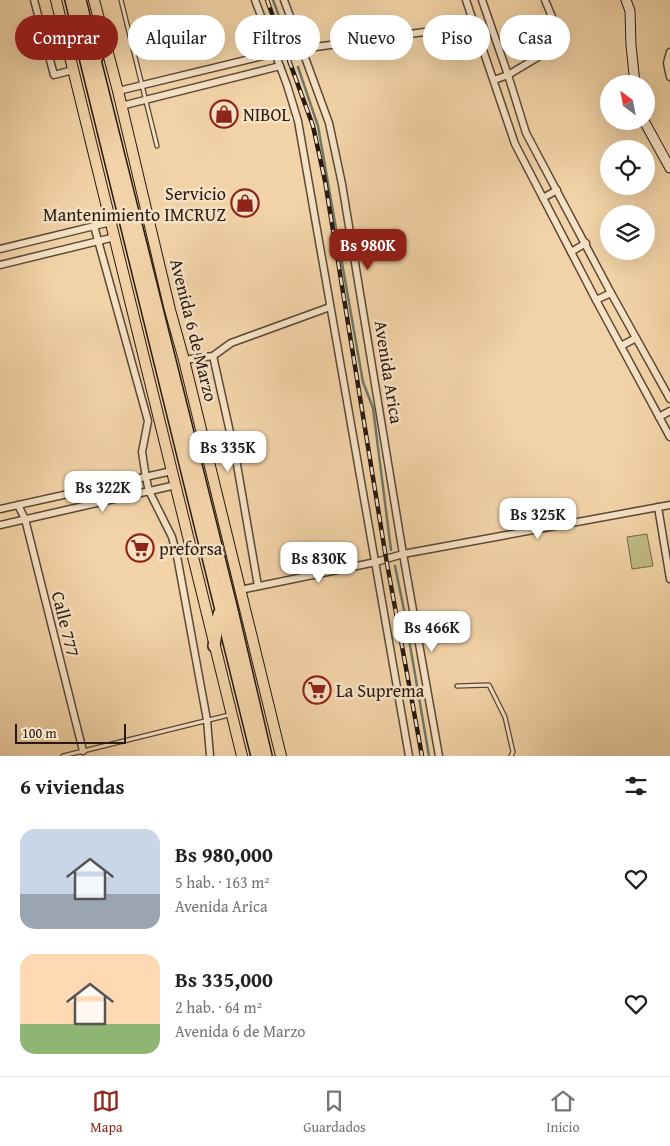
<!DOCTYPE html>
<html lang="es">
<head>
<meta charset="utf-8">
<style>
	:root { --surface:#fff; --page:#f6f6f6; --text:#202124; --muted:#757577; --line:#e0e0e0; --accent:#8f2418 }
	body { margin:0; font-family:"Gentium Book Plus",serif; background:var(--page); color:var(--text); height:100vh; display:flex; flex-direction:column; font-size:19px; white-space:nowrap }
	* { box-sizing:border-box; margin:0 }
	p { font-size:16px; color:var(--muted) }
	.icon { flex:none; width:28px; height:28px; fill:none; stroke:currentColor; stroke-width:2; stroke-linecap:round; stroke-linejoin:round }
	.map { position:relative; height:756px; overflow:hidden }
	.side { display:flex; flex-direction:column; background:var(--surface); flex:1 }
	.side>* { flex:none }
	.top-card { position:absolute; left:15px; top:15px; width:640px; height:45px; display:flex; gap:10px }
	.needle { width:32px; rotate:328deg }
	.buttons { position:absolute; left:600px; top:75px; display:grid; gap:10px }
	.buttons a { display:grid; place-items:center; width:55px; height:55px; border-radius:50%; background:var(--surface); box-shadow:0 5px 20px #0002; font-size:25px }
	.scale { position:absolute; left:15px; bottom:12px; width:111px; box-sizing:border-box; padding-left:5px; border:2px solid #271911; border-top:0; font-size:14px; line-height:18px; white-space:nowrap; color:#271911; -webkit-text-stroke:4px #f7e2c6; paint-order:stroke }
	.price { position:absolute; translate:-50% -42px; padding:0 11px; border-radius:10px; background:#fff; color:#222; font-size:16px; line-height:32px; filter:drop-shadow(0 1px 2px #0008) }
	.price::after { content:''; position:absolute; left:50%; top:30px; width:15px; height:11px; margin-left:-8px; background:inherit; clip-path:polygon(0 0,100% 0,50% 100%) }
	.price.on { background:var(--accent); color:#fff }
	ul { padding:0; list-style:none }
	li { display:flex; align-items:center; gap:15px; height:125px; padding:0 20px }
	li span { display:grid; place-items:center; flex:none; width:140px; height:100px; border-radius:15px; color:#555 }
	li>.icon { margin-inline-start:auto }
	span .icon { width:60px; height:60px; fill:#fffc; stroke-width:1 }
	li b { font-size:21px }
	h2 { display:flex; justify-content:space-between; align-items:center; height:60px; padding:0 20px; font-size:21px }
	.tag { padding:0 18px; border-radius:22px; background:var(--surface); box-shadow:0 5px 20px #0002; font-size:18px; line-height:45px }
	.tag.on { background:var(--accent); color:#fff }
	.tabs { display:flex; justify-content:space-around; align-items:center; height:70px; border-top:1px solid var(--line); background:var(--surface); font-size:14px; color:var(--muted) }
	.tabs a { display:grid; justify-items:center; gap:2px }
	.tabs .on { color:var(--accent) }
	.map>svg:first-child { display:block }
</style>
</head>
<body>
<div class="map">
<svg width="670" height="756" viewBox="0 0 670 756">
	<rect width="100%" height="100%" fill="#f2d3a7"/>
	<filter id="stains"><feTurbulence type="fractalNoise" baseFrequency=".004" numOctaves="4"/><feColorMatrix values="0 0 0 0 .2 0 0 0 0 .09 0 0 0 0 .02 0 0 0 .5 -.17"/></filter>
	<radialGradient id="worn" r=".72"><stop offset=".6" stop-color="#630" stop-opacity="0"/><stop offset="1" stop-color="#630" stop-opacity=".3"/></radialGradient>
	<!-- green -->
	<polygon fill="#c0bb83" stroke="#746a4a" points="647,534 653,566 632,569 627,537"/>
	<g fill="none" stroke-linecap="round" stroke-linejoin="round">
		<!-- stream -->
		<g stroke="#6d7969" stroke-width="2.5">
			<polyline points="273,0 290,46"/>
			<polyline points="298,67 318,126 363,382 373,408 391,550"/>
			<polyline points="395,566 404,610 429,756"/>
		</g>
		<!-- lane casing -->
		<g stroke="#5a4836" stroke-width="5.5">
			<g id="lane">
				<polyline points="121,0 157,146"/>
				<polyline points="457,686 489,685 505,717 513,752 511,756"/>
				<polyline points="63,756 229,715"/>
			</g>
		</g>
		<!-- street casing -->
		<g stroke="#5a4836" stroke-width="9">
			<g id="street">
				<polyline points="34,0 54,75 73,70"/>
				<polyline points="255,0 287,85 298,121 409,756"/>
				<polyline points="284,0 329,123 342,184 403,554 439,756"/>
				<polyline points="466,0 515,144 596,300 670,437"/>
				<polyline points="482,0 508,75 526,133 611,293 670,399"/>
				<polyline points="670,52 667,63 670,77"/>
				<polyline points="494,80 508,75 550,50 556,38 555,24 545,0"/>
				<polyline points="118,91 275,53 287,53 301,49 475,25"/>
				<polyline points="121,106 280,66"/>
				<polyline points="543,198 557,190"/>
				<polyline points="94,226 148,421 142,452 146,478 149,491 172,537 177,556 207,720 210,756"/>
				<polyline points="0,249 111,222"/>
				<polyline points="571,252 586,243"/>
				<polyline points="0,265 115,237"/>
				<polyline points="596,300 611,293"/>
				<polyline points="621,346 636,338"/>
				<polyline points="213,356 236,459 258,586"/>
				<polyline points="184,360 213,356 231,343 330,307"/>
				<polyline points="659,417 670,411"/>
				<polyline points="18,505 25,519 83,751"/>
				<polyline points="658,507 670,579"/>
				<polyline points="0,509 172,471"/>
				<polyline points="0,525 176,485"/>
				<polyline points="240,590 376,562 403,554 670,505"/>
			</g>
		</g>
		<!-- secondary casing -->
		<g stroke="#271911" stroke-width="11">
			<g id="secondary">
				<polyline points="626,0 630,11 631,45 635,84"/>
				<polyline points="644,121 670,168"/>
			</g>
		</g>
		<!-- primary casing -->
		<g stroke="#271911" stroke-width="12">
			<g id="primary">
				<polyline points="56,0 242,756"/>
				<polyline points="94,0 118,91 170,310 184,360 281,756"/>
			</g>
		</g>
		<!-- highway casing -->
		<g stroke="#271911" stroke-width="14">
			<g id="highway">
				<polyline points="71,0 257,756"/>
				<polyline points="80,0 231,606 266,756"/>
				<polyline points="98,56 99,22"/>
				<polyline points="214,646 219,614"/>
			</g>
		</g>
		<!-- lane -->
		<use href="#lane" stroke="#f7e2c6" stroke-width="3"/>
		<!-- street -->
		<use href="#street" stroke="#f7e2c6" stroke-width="6"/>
		<!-- secondary -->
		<use href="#secondary" stroke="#f7e2c6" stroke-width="9"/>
		<!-- primary -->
		<use href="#primary" stroke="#f2d3a7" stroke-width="10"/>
		<!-- highway -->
		<use href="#highway" stroke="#f2d3a7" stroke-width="11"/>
		<!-- rail casing -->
		<g stroke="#271911" stroke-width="4.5">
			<polyline id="rail" points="267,0 313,126 325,181 386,558 422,756"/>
		</g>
		<!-- rail -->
		<use href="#rail" stroke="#f7e2c6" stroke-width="2.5" stroke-dasharray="8" stroke-linecap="butt"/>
	</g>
	<!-- icons -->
	<defs>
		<g id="shop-ring" transform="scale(1.4375)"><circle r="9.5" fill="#f7e2c6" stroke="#8f2418" stroke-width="1.5"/><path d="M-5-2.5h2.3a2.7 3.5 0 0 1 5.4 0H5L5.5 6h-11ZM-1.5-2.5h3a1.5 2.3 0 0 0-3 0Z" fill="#8f2418"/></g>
		<g id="supermarket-ring" transform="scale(1.4375)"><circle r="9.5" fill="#f7e2c6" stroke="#8f2418" stroke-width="1.5"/><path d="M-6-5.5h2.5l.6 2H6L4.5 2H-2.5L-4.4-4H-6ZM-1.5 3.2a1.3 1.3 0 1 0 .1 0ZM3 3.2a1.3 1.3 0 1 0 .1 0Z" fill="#8f2418"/></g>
	</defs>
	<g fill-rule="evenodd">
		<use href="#shop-ring" x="224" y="114"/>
		<use href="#shop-ring" x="245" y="203"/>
		<use href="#supermarket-ring" x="140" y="548"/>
		<use href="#supermarket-ring" x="317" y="690"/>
	</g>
	<g text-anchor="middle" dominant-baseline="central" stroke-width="5" stroke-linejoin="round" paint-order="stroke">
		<!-- poi labels -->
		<g font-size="18" fill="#271911" stroke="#f7e2c6" text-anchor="start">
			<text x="243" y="114">NIBOL</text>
			<text x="226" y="193" text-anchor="end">Servicio<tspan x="226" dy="21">Mantenimiento IMCRUZ</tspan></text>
			<text x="159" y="548">preforsa</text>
			<text x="336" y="690">La Suprema</text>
		</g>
		<!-- street labels -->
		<g font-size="18" fill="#271911" stroke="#f7e2c6">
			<text transform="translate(194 330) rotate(76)">Avenida 6 de Marzo</text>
			<text transform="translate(389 372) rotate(81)">Avenida Arica</text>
			<text transform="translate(66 624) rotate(76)">Calle 777</text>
		</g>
	</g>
	<rect width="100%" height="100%" filter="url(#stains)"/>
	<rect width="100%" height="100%" fill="url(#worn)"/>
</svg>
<div class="buttons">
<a><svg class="needle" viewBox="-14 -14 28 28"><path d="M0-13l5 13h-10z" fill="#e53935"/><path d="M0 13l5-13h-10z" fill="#757577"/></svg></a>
<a><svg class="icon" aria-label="locate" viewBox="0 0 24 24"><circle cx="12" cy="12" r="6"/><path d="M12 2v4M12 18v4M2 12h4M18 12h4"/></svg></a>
<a><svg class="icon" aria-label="layers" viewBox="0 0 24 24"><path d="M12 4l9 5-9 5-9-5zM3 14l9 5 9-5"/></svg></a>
</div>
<div class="scale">100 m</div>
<b class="price on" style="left:368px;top:271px">Bs 980K</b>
<b class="price" style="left:228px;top:473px">Bs 335K</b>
<b class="price" style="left:103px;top:513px">Bs 322K</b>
<b class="price" style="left:538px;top:540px">Bs 325K</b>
<b class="price" style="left:319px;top:584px">Bs 830K</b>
<b class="price" style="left:432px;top:653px">Bs 466K</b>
<div class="top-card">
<a class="tag on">Comprar</a>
<a class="tag">Alquilar</a>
<a class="tag">Filtros</a>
<a class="tag">Nuevo</a>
<a class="tag">Piso</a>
<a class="tag">Casa</a>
</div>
</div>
<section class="side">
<h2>6 viviendas<svg class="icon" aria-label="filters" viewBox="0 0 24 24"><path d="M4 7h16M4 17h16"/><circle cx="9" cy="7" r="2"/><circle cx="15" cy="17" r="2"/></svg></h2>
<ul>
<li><span style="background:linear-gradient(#c9d6e8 65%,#9aa5b1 0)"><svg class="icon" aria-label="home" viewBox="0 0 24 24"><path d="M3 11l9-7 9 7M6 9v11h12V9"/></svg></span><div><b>Bs 980,000</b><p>5 hab. · 163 m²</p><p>Avenida Arica</p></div><svg class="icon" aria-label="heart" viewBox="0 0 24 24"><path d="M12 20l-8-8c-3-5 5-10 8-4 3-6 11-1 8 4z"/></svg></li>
<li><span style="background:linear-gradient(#ffd9b3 70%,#8fb573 0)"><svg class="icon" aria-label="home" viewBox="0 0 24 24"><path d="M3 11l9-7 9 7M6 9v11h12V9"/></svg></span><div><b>Bs 335,000</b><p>2 hab. · 64 m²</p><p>Avenida 6 de Marzo</p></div><svg class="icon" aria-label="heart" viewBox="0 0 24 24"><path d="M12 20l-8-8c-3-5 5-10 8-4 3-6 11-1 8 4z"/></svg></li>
</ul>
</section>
<nav class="tabs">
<a class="on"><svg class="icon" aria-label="map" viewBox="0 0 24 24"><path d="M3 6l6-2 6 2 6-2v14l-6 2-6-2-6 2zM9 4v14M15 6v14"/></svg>Mapa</a>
<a><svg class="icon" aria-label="saved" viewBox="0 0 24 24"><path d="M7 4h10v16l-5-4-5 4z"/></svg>Guardados</a>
<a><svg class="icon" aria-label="home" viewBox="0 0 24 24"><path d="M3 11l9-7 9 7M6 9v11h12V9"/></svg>Inicio</a>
</nav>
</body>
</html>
